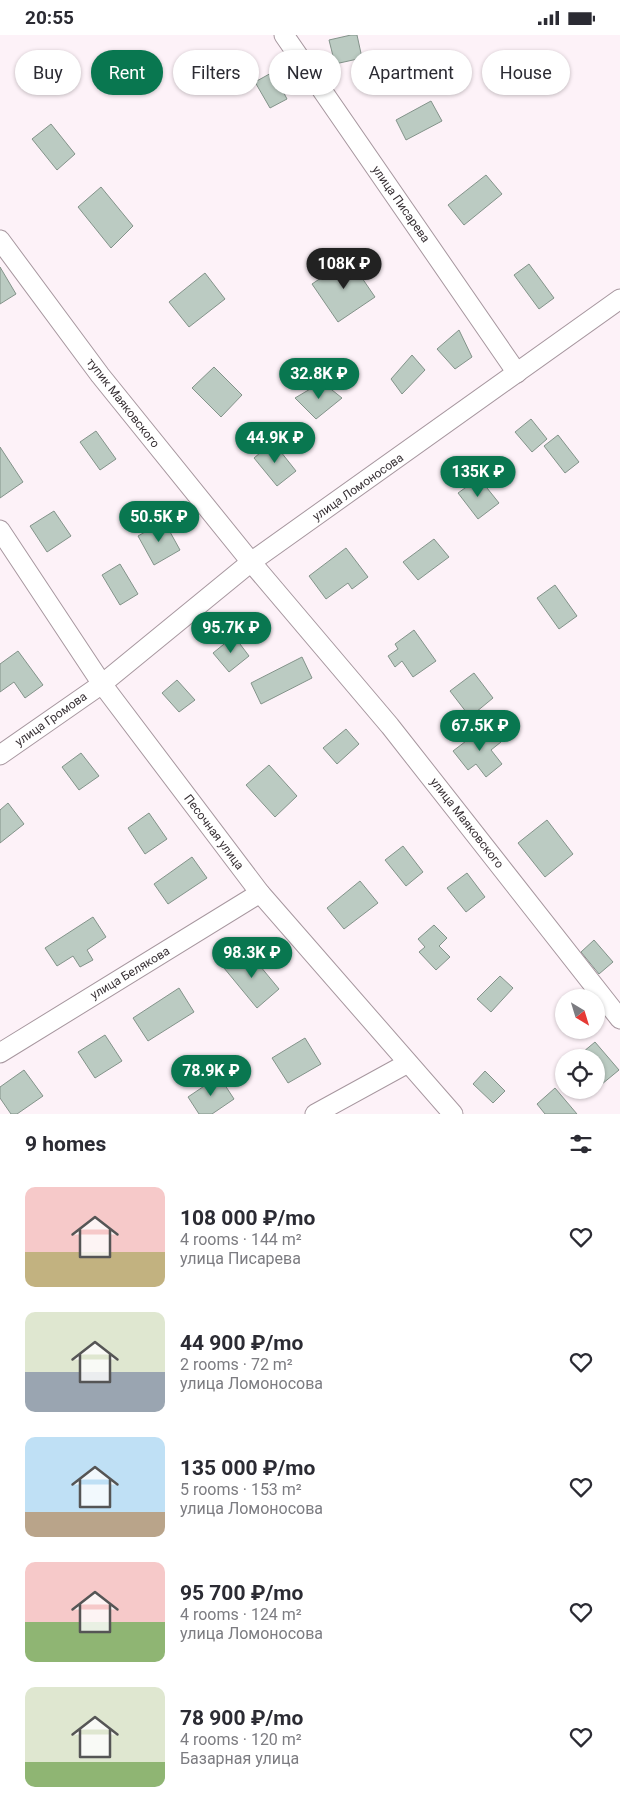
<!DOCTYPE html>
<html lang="en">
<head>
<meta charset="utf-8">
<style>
	:root { --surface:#fff; --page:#f2f2f3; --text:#2b2b33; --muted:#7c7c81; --accent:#097750 }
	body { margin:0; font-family:Roboto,sans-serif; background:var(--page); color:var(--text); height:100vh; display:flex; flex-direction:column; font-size:19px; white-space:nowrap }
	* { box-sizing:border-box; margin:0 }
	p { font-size:16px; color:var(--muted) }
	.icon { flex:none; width:28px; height:28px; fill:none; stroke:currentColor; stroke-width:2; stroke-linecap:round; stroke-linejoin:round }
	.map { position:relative; height:1079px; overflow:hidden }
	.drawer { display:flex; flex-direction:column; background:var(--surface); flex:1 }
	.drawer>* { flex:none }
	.guide { position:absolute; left:15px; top:15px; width:590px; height:45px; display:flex; gap:10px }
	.needle { width:32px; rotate:142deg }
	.fabs { position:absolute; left:555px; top:954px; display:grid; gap:10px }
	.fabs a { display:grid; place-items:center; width:50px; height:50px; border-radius:50%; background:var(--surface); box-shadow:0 1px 4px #0004; font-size:25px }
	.price { position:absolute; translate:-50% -42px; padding:0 11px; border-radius:18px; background:var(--accent); color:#fff; font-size:16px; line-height:32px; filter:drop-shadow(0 1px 2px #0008) }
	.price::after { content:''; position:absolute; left:50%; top:30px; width:15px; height:11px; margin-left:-8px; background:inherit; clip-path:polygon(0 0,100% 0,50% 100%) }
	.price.on { background:#222; color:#fff }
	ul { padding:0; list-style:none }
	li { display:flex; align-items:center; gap:15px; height:125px; padding:0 25px }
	li span { display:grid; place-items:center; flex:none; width:140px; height:100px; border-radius:10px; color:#555 }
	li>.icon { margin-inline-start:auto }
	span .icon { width:60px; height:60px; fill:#fffc; stroke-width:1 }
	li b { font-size:21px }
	h2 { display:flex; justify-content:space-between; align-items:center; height:60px; padding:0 25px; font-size:21px }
	.tag { padding:0 18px; border-radius:22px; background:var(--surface); box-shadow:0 1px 4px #0004; font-size:18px; line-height:45px }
	.tag.on { background:var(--accent); color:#fff }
	.status { display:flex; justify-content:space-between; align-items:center; height:35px; padding:0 25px; background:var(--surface); direction:ltr }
	.status svg { height:14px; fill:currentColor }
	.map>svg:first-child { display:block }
</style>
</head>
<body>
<div class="status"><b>20:55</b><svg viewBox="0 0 49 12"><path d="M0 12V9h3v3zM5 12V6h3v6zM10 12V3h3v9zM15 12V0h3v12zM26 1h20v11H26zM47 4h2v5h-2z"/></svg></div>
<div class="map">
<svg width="620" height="1079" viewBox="0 0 620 1079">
	<rect width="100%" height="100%" fill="#fdf2f8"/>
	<!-- building -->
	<g fill="#bbcbc2" stroke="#83938a">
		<polygon points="351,0 357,0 362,23 335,29 329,5"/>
		<polygon points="273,37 287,64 270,73 255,47"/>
		<polygon points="431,66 442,86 406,105 396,85"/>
		<polygon points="51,89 75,119 57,135 32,104"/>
		<polygon points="486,140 502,159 464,190 448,170"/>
		<polygon points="101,152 133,191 111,213 78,172"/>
		<polygon points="349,224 375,262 338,287 312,249"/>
		<polygon points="529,229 554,263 539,274 514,240"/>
		<polygon points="0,232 16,259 0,269"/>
		<polygon points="205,238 225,264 189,292 169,267"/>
		<polygon points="459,295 472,322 455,334 437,314"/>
		<polygon points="412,320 425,335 402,359 391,344"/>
		<polygon points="214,332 242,360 221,382 192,353"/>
		<polygon points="322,347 342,363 316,384 295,363"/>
		<polygon points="531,384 547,404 532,417 515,397"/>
		<polygon points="96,396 116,424 100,435 80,407"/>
		<polygon points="558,400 579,427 565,438 544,411"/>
		<polygon points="273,407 296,436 277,451 254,423"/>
		<polygon points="0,412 23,447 0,463"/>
		<polygon points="479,443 499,468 478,484 458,458"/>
		<polygon points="54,476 71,501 47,517 30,491"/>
		<polygon points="164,486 180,515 154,530 138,501"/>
		<polygon points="434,504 449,522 418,545 403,527"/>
		<polygon points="346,513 368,542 352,554 348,548 326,564 309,541"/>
		<polygon points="120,529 138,559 120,570 102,540"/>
		<polygon points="555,550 577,581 559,594 537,563"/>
		<polygon points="414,595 436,626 413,642 402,626 395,632 388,621 398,614 395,609"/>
		<polygon points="234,601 249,621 229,637 213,618"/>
		<polygon points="18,616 43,650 25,663 14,647 0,657 0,629"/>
		<polygon points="302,622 312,643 261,669 251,648"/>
		<polygon points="474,638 493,663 470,682 450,656"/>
		<polygon points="177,645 195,665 179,677 162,658"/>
		<polygon points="487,690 501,707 491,715 502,729 486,742 476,729 468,735 453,716"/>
		<polygon points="346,694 359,709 337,729 323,713"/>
		<polygon points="81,718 99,741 79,755 62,732"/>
		<polygon points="269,730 297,761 275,782 246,750"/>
		<polygon points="8,768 24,789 0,808 0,775"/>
		<polygon points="149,778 167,804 145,819 128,793"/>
		<polygon points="547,785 573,819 545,842 518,808"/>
		<polygon points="403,811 423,837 406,851 385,825"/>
		<polygon points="192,822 207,843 168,869 154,849"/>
		<polygon points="467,838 485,862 466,877 447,853"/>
		<polygon points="360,846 378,868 344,894 327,873"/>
		<polygon points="93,882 106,902 87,915 93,925 80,932 73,921 57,931 45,913"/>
		<polygon points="434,890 447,903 439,911 450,922 436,935 419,917 425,912 418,904"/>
		<polygon points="594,905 613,927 599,939 581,917"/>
		<polygon points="246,914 279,954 257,973 224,933"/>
		<polygon points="500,941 513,953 491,977 477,964"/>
		<polygon points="179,953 194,977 148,1006 133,983"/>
		<polygon points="105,1000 122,1026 95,1043 78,1017"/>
		<polygon points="305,1003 321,1029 288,1048 272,1023"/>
		<polygon points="595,1007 619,1035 596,1054 596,1022 577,1022"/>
		<polygon points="24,1035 43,1061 17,1079 11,1079 0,1063 0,1052"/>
		<polygon points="485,1036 505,1056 493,1068 473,1049"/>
		<polygon points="219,1041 234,1064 212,1079 199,1079 188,1062"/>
		<polygon points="555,1053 577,1079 545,1079 537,1069"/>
	</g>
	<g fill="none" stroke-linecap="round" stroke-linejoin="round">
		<!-- street casing -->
		<g stroke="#a7979f" stroke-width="21">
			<g id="street">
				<polyline points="284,0 517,338"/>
				<polyline points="0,205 100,340 251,527 390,691 620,984"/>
				<polyline points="0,495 102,649 260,858 453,1079"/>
				<polyline points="0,720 102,649 251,527 620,264"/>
				<polyline points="0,1018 260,858"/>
				<polyline points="315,1079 408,1028"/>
			</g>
		</g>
		<!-- street -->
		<use href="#street" stroke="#fff" stroke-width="19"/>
	</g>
	<g text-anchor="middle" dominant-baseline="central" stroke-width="4" stroke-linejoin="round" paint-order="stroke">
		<!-- street labels -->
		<g font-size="12" fill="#383135" stroke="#fff">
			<text transform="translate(401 169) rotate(55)">улица Писарева</text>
			<text transform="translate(123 368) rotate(52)">тупик Маяковского</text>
			<text transform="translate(358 452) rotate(-35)">улица Ломоносова</text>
			<text transform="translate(51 684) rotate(-35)">улица Громова</text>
			<text transform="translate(467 788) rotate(52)">улица Маяковского</text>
			<text transform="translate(214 797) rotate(53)">Песочная улица</text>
			<text transform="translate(130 938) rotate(-31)">улица Белякова</text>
		</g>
	</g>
</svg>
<div class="fabs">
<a><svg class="needle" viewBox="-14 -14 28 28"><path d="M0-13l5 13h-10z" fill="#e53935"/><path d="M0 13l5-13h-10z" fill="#7c7c81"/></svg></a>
<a><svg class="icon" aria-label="locate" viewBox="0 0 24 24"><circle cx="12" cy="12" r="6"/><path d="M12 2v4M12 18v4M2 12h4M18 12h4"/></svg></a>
</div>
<b class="price on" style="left:344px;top:255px">108K ₽</b>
<b class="price" style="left:319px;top:365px">32.8K ₽</b>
<b class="price" style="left:275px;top:429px">44.9K ₽</b>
<b class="price" style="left:478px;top:463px">135K ₽</b>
<b class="price" style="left:159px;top:508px">50.5K ₽</b>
<b class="price" style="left:231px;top:619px">95.7K ₽</b>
<b class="price" style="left:480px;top:717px">67.5K ₽</b>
<b class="price" style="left:252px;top:944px">98.3K ₽</b>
<b class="price" style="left:211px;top:1062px">78.9K ₽</b>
<div class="guide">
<a class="tag">Buy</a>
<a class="tag on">Rent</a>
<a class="tag">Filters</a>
<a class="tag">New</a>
<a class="tag">Apartment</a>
<a class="tag">House</a>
</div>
</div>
<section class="drawer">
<h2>9 homes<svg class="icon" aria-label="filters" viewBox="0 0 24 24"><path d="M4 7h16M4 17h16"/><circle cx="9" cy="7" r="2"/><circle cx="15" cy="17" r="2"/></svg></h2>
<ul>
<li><span style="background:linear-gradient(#f6c9c9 65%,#c2b280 0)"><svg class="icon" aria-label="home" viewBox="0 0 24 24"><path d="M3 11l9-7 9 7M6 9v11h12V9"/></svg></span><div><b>108 000 ₽/mo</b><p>4 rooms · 144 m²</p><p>улица Писарева</p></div><svg class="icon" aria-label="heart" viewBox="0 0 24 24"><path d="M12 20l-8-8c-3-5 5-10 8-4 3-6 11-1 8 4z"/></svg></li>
<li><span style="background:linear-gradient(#dfe7d0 60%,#9aa5b1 0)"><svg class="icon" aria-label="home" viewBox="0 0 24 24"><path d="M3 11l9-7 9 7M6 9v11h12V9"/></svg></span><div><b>44 900 ₽/mo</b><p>2 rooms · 72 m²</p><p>улица Ломоносова</p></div><svg class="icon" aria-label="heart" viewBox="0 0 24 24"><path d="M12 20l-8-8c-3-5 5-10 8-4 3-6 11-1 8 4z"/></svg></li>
<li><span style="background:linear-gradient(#bfe0f5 75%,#b9a48a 0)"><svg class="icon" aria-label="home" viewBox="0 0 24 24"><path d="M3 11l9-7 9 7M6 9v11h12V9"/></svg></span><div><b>135 000 ₽/mo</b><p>5 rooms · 153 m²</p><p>улица Ломоносова</p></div><svg class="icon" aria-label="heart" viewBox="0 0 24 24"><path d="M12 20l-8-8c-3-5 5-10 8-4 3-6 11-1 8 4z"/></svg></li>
<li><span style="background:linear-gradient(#f6c9c9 60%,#8fb573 0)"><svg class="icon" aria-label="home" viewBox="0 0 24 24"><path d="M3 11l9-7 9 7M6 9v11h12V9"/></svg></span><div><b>95 700 ₽/mo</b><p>4 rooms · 124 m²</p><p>улица Ломоносова</p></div><svg class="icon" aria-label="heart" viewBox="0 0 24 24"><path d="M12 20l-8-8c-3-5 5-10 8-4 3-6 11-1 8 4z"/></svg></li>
<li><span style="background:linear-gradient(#dfe7d0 75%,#8fb573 0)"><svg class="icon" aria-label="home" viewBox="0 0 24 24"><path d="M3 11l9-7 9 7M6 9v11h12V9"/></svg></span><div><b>78 900 ₽/mo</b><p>4 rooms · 120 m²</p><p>Базарная улица</p></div><svg class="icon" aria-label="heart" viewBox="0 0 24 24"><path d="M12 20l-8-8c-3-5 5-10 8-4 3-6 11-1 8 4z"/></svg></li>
</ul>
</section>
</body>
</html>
